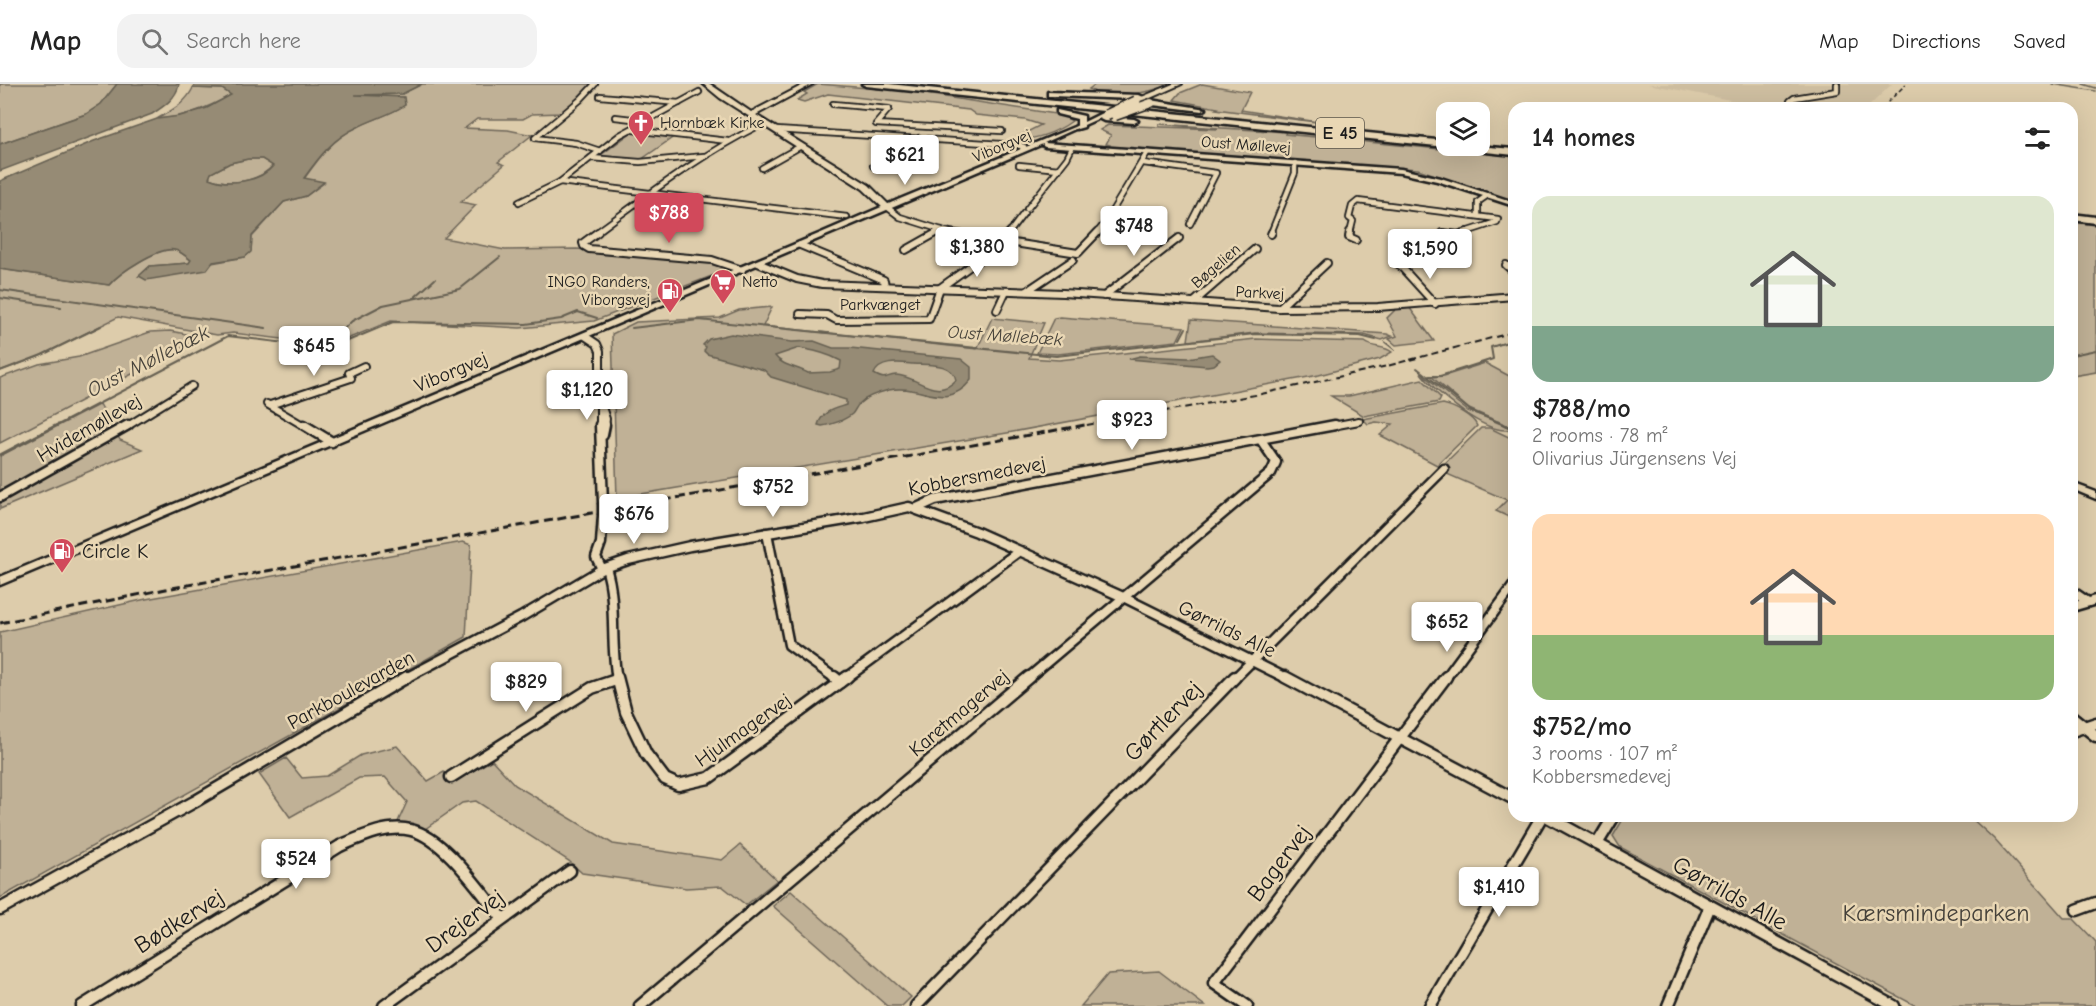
<!DOCTYPE html>
<html lang="en">
<head>
<meta charset="utf-8">
<style>
	:root { --surface:#fff; --page:#f2f2f2; --text:#222; --muted:#767676; --line:#e0e0e0; --accent:#d1495b }
	body { margin:0; font-family:"Comic Neue",sans-serif; background:var(--page); color:var(--text); height:100vh; display:flex; flex-direction:column; font-size:22px; white-space:nowrap }
	* { box-sizing:border-box; margin:0 }
	p { font-size:20px; color:var(--muted) }
	.icon { flex:none; width:33px; height:33px; fill:none; stroke:currentColor; stroke-width:2; stroke-linecap:round; stroke-linejoin:round }
	.map { position:relative; flex:1; overflow:hidden }
	.sheet { position:absolute; left:1508px; top:18px; width:570px; height:720px; display:flex; flex-direction:column; background:var(--surface); border-radius:18px; box-shadow:0 6px 24px #0002 }
	.sheet>* { flex:none }
	.tools { position:absolute; left:1436px; top:18px; display:grid; gap:12px }
	.tools a { display:grid; place-items:center; width:54px; height:54px; border-radius:12px; background:var(--surface); box-shadow:0 6px 24px #0002; font-size:30px }
	.price { position:absolute; translate:-50% -51px; padding:0 14px; border-radius:6px; background:#fff; color:#222; font-size:20px; line-height:39px; filter:drop-shadow(0 2px 3px #0008) }
	.price::after { content:''; position:absolute; left:50%; top:36px; width:18px; height:14px; margin-left:-9px; background:inherit; clip-path:polygon(0 0,100% 0,50% 100%) }
	.price.current { background:var(--accent); color:#fff }
	ul { padding:0; list-style:none }
	li { display:grid; align-content:center; gap:12px; height:318px; padding:0 24px }
	li span { display:grid; place-items:center; height:186px; border-radius:18px; color:#555 }
	li>.icon { margin-inline-start:auto }
	span .icon { width:108px; height:108px; fill:#fffc; stroke-width:1 }
	li b { font-size:26px }
	h2 { display:flex; justify-content:space-between; align-items:center; height:72px; padding:0 24px; font-size:26px }
	header { display:flex; align-items:center; gap:36px; box-sizing:border-box; height:84px; padding:0 30px; background:var(--surface); border-bottom:2px solid var(--line) }
	header strong { font-size:28px }
	nav { display:flex; gap:33px; margin-inline-start:auto; font-size:21px }
	.search { width:420px; height:54px; background:var(--page); display:flex; align-items:center; gap:15px; box-sizing:border-box; padding:0 21px; border-radius:18px; color:var(--muted); font-size:22px }
	.map>svg:first-child { display:block }
</style>
</head>
<body>
<header>
<strong>Map</strong>
<div class="search"><svg class="icon" aria-label="search" viewBox="0 0 24 24"><circle cx="10" cy="10" r="6"/><path d="M15 15l6 6"/></svg>Search here</div>
<nav><a>Map</a><a>Directions</a><a>Saved</a></nav>
</header>
<div class="map">
<svg width="2096" height="922" viewBox="0 0 2096 922">
	<rect width="100%" height="100%" fill="#ddccab"/>
	<filter id="ink" filterUnits="userSpaceOnUse"><feTurbulence type="fractalNoise" baseFrequency=".0167" numOctaves="2"/><feDisplacementMap in="SourceGraphic" scale="12" xChannelSelector="R" yChannelSelector="G"/><feConvolveMatrix kernelMatrix="1 2 1 2 8 2 1 2 1" color-interpolation-filters="sRGB"/></filter>
	<g filter="url(#ink)">
		<!-- built -->
		<polygon fill="#cebea0" points="1648,0 1892,0 1867,24 1771,24"/>
		<!-- green -->
		<g fill="#c0b196" stroke="#6e6659" stroke-width="1.5">
			<polygon points="0,0 117,0 101,20 86,30 0,60"/>
			<path d="M422,0h170l-30,29 -30,1 -9,5h-46l-12,9 43,2 24,5 -34,27 6,3 -43,37 15,3 -32,33 61,12 72,-1 141,14 12,6 -136,52 -74,7 -129,-7 -59,24 -99,-12 -16,2 -99,-18 -80,40 -38,14v-102l109,16c10,-12 49,-38 66,-35 5,1 11,7 16,10l-2,3 -39,3 -11,10 106,-19 6,-6 1,-14 32,-35 22,-6 18,-13 -20,-4c15,-21 29,-41 53,-52 16,-8 33,-12 48,-22l-2,-8 -48,-1 47,-2z"/>
			<path d="M818,0l88,7 156,24 10,6c-13,10 -42,22 -57,17l26,-13 -16,-5 -49,-5 -7,-5 -141,-16 -24,8 -7,-2 10,-6 -3,-2z"/>
			<path d="M1096,0h76c-21,8 -62,18 -83,5z"/>
			<polygon points="1202,0 1250,8 1241,26 1331,40 1216,25 1218,24 1174,16 1180,9"/>
			<path d="M193,4l29,1 9,6c-23,13 -48,23 -74,24 15,-9 28,-15 36,-31z"/>
			<polygon points="1158,40 1286,48 1285,50 1513,72 1513,118 1418,85 1109,64 1110,61 1106,60 1111,51 1100,46 1108,41 1218,45"/>
			<polygon points="632,48 675,52 639,77 597,74"/>
			<path d="M248,75h14l11,6c-13,17 -45,21 -64,13l2,-5 19,-10z"/>
			<polygon points="2072,138 2096,141 2096,288 2072,292"/>
			<path d="M772,223l-9,19 214,23 15,-31 52,5 -15,35 30,2 197,-21 109,3c9,7 18,3 27,10l-12,7 -61,16 -312,58 -390,65 -5,-164 24,-12 84,-4 19,-8z"/>
			<polygon points="1409,223 1434,257 1396,261 1389,255 1397,252 1387,234 1397,224"/>
			<polygon points="1054,234 1060,233 1184,243 1177,257 1058,270 1037,269"/>
			<polygon points="1191,236 1387,250 1392,252 1382,256 1364,251 1255,249 1188,257"/>
			<polygon points="170,247 203,253 0,359 0,294 39,280 79,273 150,248"/>
			<polygon points="1485,279 1513,294 1513,344 1469,325 1432,293 1444,292"/>
			<path d="M1421,289l47,38 32,11 12,7c-25,8 -77,-37 -91,-56z"/>
			<polygon points="1422,295 1441,314 1439,318 1364,332 1331,312 1349,312"/>
			<polygon points="100,320 120,356 142,365 0,425 0,372"/>
			<path d="M1443,320c10,2 30,12 34,22l-40,39 -57,-30 13,-11 -17,-2 -8,2 -5,-5z"/>
			<polygon points="1481,344 1490,344 1513,355 1513,435 1496,427 1507,416 1447,390 1449,387 1441,383"/>
			<polygon points="463,458 471,461 466,553 0,814 0,548 146,515"/>
			<polygon points="397,662 428,697 444,688 453,698 492,676 515,701 613,760 722,776 740,761 777,796 746,821 722,802 686,804 582,789 569,777 476,717 462,719 425,745 396,742 407,718 385,693 359,694 290,733 259,690 286,674 302,694 327,692 361,671"/>
			<polygon points="1625,732 1939,732 1948,735 1949,732 1969,732 1994,755 2064,834 2073,834 2096,858 2096,922 1916,922 1620,763 1613,752"/>
			<polygon points="791,807 911,913 902,922 887,922 773,822"/>
			<polygon points="1159,887 1205,922 1081,922 1108,890"/>
		</g>
		<!-- water -->
		<g fill="#968b75" stroke="#655f51" stroke-width="1.5" fill-rule="evenodd">
			<path d="M117,0h62c-2,14 -16,23 -27,30l-152,57v-27l86,-30 15,-10z"/>
			<path d="M195,0h227l-20,10 -47,1 49,2 1,8c-15,10 -32,14 -47,22 -25,11 -39,30 -54,51l20,4 -18,14 -22,6 -32,34 -1,16 -6,5 -32,5 -6,8 -61,10 -7,-4 11,-10 39,-3 2,-3c-4,-3 -11,-9 -16,-10 -16,-4 -56,23 -66,35l-109,-16v-88l94,-40 63,-22 23,-3 27,-8 24,-13 -9,-6 -29,-1zM248,75h14l11,7c-13,16 -45,20 -64,12l2,-5 19,-10z"/>
			<path d="M731,250l61,8 22,-1 19,7h17l111,11 10,8v13c-26,33 -50,3 -82,10 -8,2 -23,7 -29,13 -4,3 -5,8 -8,11 -7,6 -21,11 -30,12l-4,-1c4,-14 16,-16 28,-20v-5l-75,-23 -7,-7 -57,-16 -3,-3 2,-4 -3,-2 6,-6zM799,264c15,3 28,5 42,13l-1,8 -10,3 -22,1c-10,-6 -26,-7 -33,-17zM913,280c14,1 40,-2 43,16 -20,22 -40,-5 -60,-5 -10,0 -9,7 -22,-1 6,-14 26,-11 39,-10z"/>
			<polygon points="1212,270 1220,276 1214,281 1207,282 1129,275 1140,272 1188,274"/>
		</g>
		<g fill="none" stroke-linecap="round" stroke-linejoin="round">
			<!-- stream-far2 -->
			<g stroke="#655f51" stroke-width="1.5">
				<polyline points="2052,0 2096,7"/>
				<polyline points="2083,0 2096,4"/>
			</g>
			<!-- stream-far1 -->
			<g stroke="#655f51" stroke-width="2">
				<polyline points="0,206 266,244"/>
				<polyline points="0,214 61,223"/>
				<polyline points="414,214 435,195"/>
				<polyline points="632,244 699,236 1056,272 1255,250 1360,252 1376,256"/>
				<polyline points="1180,255 1186,244"/>
				<polyline points="317,258 338,250 352,237 383,221 460,205 500,173"/>
				<polyline points="1385,258 1395,266"/>
				<polyline points="2072,271 2096,266"/>
				<polyline points="1417,284 1471,327 1509,343"/>
				<polyline points="0,287 42,271 101,242"/>
				<polyline points="1429,292 1440,292 1493,275 1491,263 1514,256"/>
				<polyline points="54,343 228,252 294,260 317,258 319,264 331,264 393,238 526,240 561,235 578,228 597,234"/>
			</g>
			<!-- stream -->
			<g stroke="#655f51" stroke-width="3">
				<polyline points="1505,341 1514,345"/>
				<polyline points="0,371 57,341"/>
			</g>
			<!-- minor-far3 casing -->
			<g stroke="#1c1c1c" stroke-width="8">
				<g id="minor-far3">
					<polyline points="595,0 580,16 535,54 576,59 600,67"/>
					<polyline points="600,12 679,19"/>
					<polyline points="833,20 889,25 876,40 1002,47"/>
					<polyline points="1789,20 1803,22"/>
					<polyline points="1791,24 1790,17 1794,14 1837,7 1837,0"/>
					<polyline points="615,33 649,37"/>
					<polyline points="633,46 728,57"/>
					<polyline points="776,46 1018,61 1024,63 1022,66"/>
					<polyline points="591,74 640,78 704,72"/>
					<polyline points="1143,79 1216,89 1190,140"/>
					<polyline points="1019,81 1059,85"/>
					<polyline points="873,82 904,72 919,54"/>
					<polyline points="762,84 801,62"/>
					<polyline points="560,98 847,133"/>
					<polyline points="519,118 560,98 620,51 699,8"/>
					<polyline points="887,123 900,133 951,149"/>
					<polyline points="1027,125 1067,74 1072,64"/>
					<polyline points="1478,130 1478,118 1488,111"/>
					<polyline points="1106,137 1147,69"/>
					<path d="M596,149c54,-40 107,-80 168,-110"/>
					<polyline points="935,149 941,146"/>
					<polyline points="1009,149 1024,129"/>
					<polyline points="1097,149 1104,140"/>
					<polyline points="1271,149 1295,89 1295,79"/>
					<polyline points="1350,149 1353,137 1349,134 1352,122 1358,117 1498,135 1497,138 1463,149"/>
					<polyline points="1442,149 1445,149"/>
				</g>
			</g>
			<!-- minor-far2 casing -->
			<g stroke="#1c1c1c" stroke-width="10">
				<g id="minor-far2">
					<polyline points="598,148 583,159 584,162 589,165 712,176 742,186"/>
					<polyline points="944,148 1078,169 1098,148"/>
					<polyline points="1350,148 1349,153 1356,156"/>
					<polyline points="1442,149 1458,151 1467,148"/>
					<polyline points="1271,150 1272,148"/>
					<polyline points="1003,157 1010,148"/>
					<polyline points="800,161 884,196 885,202"/>
					<polyline points="906,166 938,148"/>
					<polyline points="1425,173 1395,176 1435,220"/>
					<polyline points="758,179 797,195 822,200 1063,209 1279,224 1378,223 1514,212"/>
					<polyline points="1506,181 1514,188"/>
					<polyline points="1027,207 1073,176"/>
					<polyline points="1104,212 1179,154"/>
					<polyline points="1194,218 1255,165"/>
					<polyline points="1279,224 1327,179"/>
					<polyline points="997,226 1006,207"/>
					<polyline points="800,230 827,231 836,236 929,235 940,204 998,162"/>
					<polyline points="585,252 597,260 600,267 600,343"/>
					<polyline points="267,320 306,343"/>
					<polyline points="270,321 351,294 349,289 364,282"/>
					<polyline points="602,323 606,335 605,343"/>
					<polyline points="126,343 192,302"/>
					<polyline points="1327,343 1359,337"/>
				</g>
			</g>
			<!-- minor-far1 casing -->
			<g stroke="#1c1c1c" stroke-width="13">
				<g id="minor-far1">
					<polyline points="304,341 332,358"/>
					<polyline points="600,341 603,419"/>
					<polyline points="603,351 605,341"/>
					<polyline points="0,413 128,341"/>
					<polyline points="917,424 935,416 1335,341"/>
					<polyline points="767,449 789,561 836,595"/>
					<path d="M606,484c11,32 4,76 11,111"/>
					<polyline points="602,485 596,473 601,459 603,431"/>
					<polyline points="2072,507 2088,518"/>
					<polyline points="2072,523 2096,516"/>
					<polyline points="404,595 521,533 602,485 628,476 690,462 864,433 909,423 977,448 1123,513 1288,595"/>
					<polyline points="845,595 1018,468"/>
					<polyline points="1027,595 1271,389 1276,378 1261,356"/>
					<polyline points="1234,595 1444,385"/>
					<polyline points="1445,595 1514,501"/>
				</g>
			</g>
			<!-- minor casing -->
			<g stroke="#1c1c1c" stroke-width="15">
				<g id="minor">
					<polyline points="617,593 626,628 646,670 665,695 678,701 709,694 847,593"/>
					<polyline points="834,593 840,598"/>
					<polyline points="1285,593 1514,715"/>
					<polyline points="2072,633 2096,652"/>
					<polyline points="2072,647 2096,639"/>
					<polyline points="451,693 592,604 616,596"/>
					<polyline points="1546,732 1894,922"/>
					<polyline points="1597,760 1614,732"/>
					<polyline points="0,825 194,718 407,593"/>
					<polyline points="2077,826 2096,819"/>
					<path d="M82,922l258,-160c21,-9 47,-22 71,-16 34,8 70,63 92,89"/>
					<polyline points="384,922 570,787"/>
					<polyline points="640,922 1029,593"/>
					<polyline points="916,922 1235,593"/>
					<polyline points="1247,922 1214,899 1446,593"/>
					<polyline points="1430,922 1542,732"/>
					<polyline points="1668,922 1710,822"/>
				</g>
			</g>
			<!-- tertiary casing -->
			<g stroke="#1c1c1c" stroke-width="5">
				<g id="tertiary">
					<polygon points="1102,29 1105,31 1104,32 1044,59 1401,85 1441,94 1514,118 1514,122 1437,97 1401,89 1045,63 1043,62 1043,60 0,501 0,493 821,149 900,115 1074,43"/>
					<polygon points="2072,399 2096,408 2096,415 2072,405"/>
				</g>
			</g>
			<!-- secondary casing -->
			<g stroke="#1c1c1c" stroke-width="4">
				<polygon id="secondary" points="703,0 710,0 751,28 805,0 813,0 756,31 869,101 891,123 884,125 863,105 720,14"/>
			</g>
			<!-- primary casing -->
			<g stroke="#1c1c1c" stroke-width="4">
				<polygon id="primary" points="1173,0 1182,0 1139,19 1132,17"/>
			</g>
			<!-- motorway casing -->
			<g stroke="#1c1c1c" stroke-width="5">
				<g id="motorway">
					<polygon points="862,0 889,0 1446,57 1446,62 1449,62 1446,63 866,2"/>
					<polygon points="1048,8 1139,11 1150,16 1206,25 1202,27 1136,19 1132,17 1134,15 1051,12 1048,12"/>
					<polygon points="1057,26 1084,32 1084,43 1077,45 1077,35 1057,30"/>
					<polygon points="1103,29 1109,29 1109,33 1134,35 1138,37 1134,39 1104,37 1100,35"/>
					<polygon points="1453,62 1477,62 1514,65 1514,71 1457,65"/>
					<polygon points="2072,130 2096,133 2096,139 2072,136"/>
				</g>
			</g>
			<!-- minor-far3 -->
			<use href="#minor-far3" stroke="#e9d7b4" stroke-width="4.5"/>
			<!-- minor-far2 -->
			<use href="#minor-far2" stroke="#e9d7b4" stroke-width="6"/>
			<!-- minor-far1 -->
			<use href="#minor-far1" stroke="#e9d7b4" stroke-width="8"/>
			<!-- minor -->
			<use href="#minor" stroke="#e9d7b4" stroke-width="10"/>
			<!-- tertiary -->
			<use href="#tertiary" fill="#e9d7b4" fill-rule="evenodd"/>
			<!-- secondary -->
			<use href="#secondary" fill="#e9d7b4" fill-rule="evenodd"/>
			<!-- primary -->
			<use href="#primary" fill="#e9d7b4" fill-rule="evenodd"/>
			<!-- motorway -->
			<use href="#motorway" fill="#e9d7b4" fill-rule="evenodd"/>
			<!-- rail-far2 -->
			<polyline stroke="#1c1c1c" stroke-width="1.5" stroke-dasharray="5 3" stroke-linecap="butt" points="1882,24 1906,0"/>
			<!-- rail-far1 -->
			<polyline stroke="#1c1c1c" stroke-width="2" stroke-dasharray="7 4" stroke-linecap="butt" points="1076,343 1261,310 1387,282 1514,248"/>
			<!-- rail -->
			<polyline stroke="#1c1c1c" stroke-width="3" stroke-dasharray="9 4.5" stroke-linecap="butt" points="0,539 166,505 1085,341"/>
			<!-- minor-bridge casing -->
			<g stroke="#1c1c1c" stroke-width="13" stroke-linecap="butt">
				<polyline id="minor-bridge" points="603,419 603,431"/>
			</g>
			<!-- primary-bridge casing -->
			<g stroke="#1c1c1c" stroke-width="11" stroke-linecap="butt">
				<polyline id="primary-bridge" points="1115,32 1151,19"/>
			</g>
			<!-- motorway-bridge casing -->
			<g stroke="#1c1c1c" stroke-width="12" stroke-linecap="butt">
				<polyline id="motorway-bridge" points="1106,31 1136,17"/>
			</g>
			<!-- minor-bridge -->
			<use href="#minor-bridge" stroke="#e9d7b4" stroke-width="8"/>
			<!-- primary-bridge -->
			<use href="#primary-bridge" stroke="#e9d7b4" stroke-width="8"/>
			<!-- motorway-bridge -->
			<use href="#motorway-bridge" stroke="#e9d7b4" stroke-width="9"/>
		</g>
	</g>
	<!-- icons -->
	<defs>
		<g id="church-pin" transform="scale(1.35)"><path d="M0 17L-7.5 6A9.5 9.5 0 1 1 7.5 6Z" fill="#d1495b" stroke="#e9d7b4"/><path d="M-1.2-6h2.4v3.5h3.3v2.4h-3.3V6h-2.4V-.1h-3.3v-2.4h3.3Z" fill="#fff"/></g>
		<g id="supermarket-pin" transform="scale(1.35)"><path d="M0 17L-7.5 6A9.5 9.5 0 1 1 7.5 6Z" fill="#d1495b" stroke="#e9d7b4"/><path d="M-6-5.5h2.5l.6 2H6L4.5 2H-2.5L-4.4-4H-6ZM-1.5 3.2a1.3 1.3 0 1 0 .1 0ZM3 3.2a1.3 1.3 0 1 0 .1 0Z" fill="#fff"/></g>
		<g id="fuel-pin" transform="scale(1.35)"><path d="M0 17L-7.5 6A9.5 9.5 0 1 1 7.5 6Z" fill="#d1495b" stroke="#e9d7b4"/><path d="M-5.5-6h7V0h2V4h1.3V-2.5L3-4.5l.8-.8L6-3V5H2.5V1h-1V6h-7ZM-4.2-4.7v3.2H.2V-4.7Z" fill="#fff"/></g>
	</defs>
	<g fill-rule="evenodd">
		<use href="#church-pin" x="641" y="39"/>
		<use href="#supermarket-pin" x="723" y="198"/>
		<use href="#fuel-pin" x="670" y="207"/>
		<use href="#fuel-pin" x="62" y="467"/>
	</g>
	<g text-anchor="middle" dominant-baseline="central" stroke-width="5" stroke-linejoin="round" paint-order="stroke">
		<!-- far-poi labels -->
		<g font-size="16" fill="#1c1c1c" stroke="#e9d7b4" text-anchor="start">
			<text x="660" y="39">Hornbæk Kirke</text>
			<text x="650" y="198" text-anchor="end">INGO Randers,<tspan x="650" dy="18">Viborgsvej</tspan></text>
			<text x="742" y="198">Netto</text>
		</g>
		<!-- far-street labels -->
		<g font-size="16" fill="#1c1c1c" stroke="#e9d7b4">
			<text transform="translate(1246 61) rotate(4)">Oust Møllevej</text>
			<text transform="translate(1002 62) rotate(-23)">Viborgvej</text>
			<text transform="translate(1216 182) rotate(-41)">Bøgelien</text>
			<text transform="translate(1260 209) rotate(3)">Parkvej</text>
			<text x="880" y="221">Parkvænget</text>
		</g>
		<!-- shield labels -->
		<rect fill="#e9d7b4" stroke="#5a544a" stroke-width="1.5" x="1316" y="34" width="48" height="30" rx="4.5"/>
		<g font-size="18" font-weight="bold" fill="#1c1c1c">
			<text x="1340" y="49">E 45</text>
		</g>
		<!-- far-water labels -->
		<g font-size="18" font-style="italic" fill="#47433b" stroke="#e9d7b4">
			<text transform="translate(1005 252) rotate(4)">Oust Møllebæk</text>
		</g>
		<!-- street labels -->
		<g font-size="20" fill="#1c1c1c" stroke="#e9d7b4">
			<text transform="translate(451 288) rotate(-22)">Viborgvej</text>
			<text transform="translate(89 344) rotate(-30)">Hvidemøllevej</text>
			<text transform="translate(977 392) rotate(-11)">Kobbersmedevej</text>
			<text transform="translate(1227 545) rotate(26)">Gørrilds Alle</text>
			<text transform="translate(351 606) rotate(-29)">Parkboulevarden</text>
			<text transform="translate(959 629) rotate(-40)">Karetmagervej</text>
			<text transform="translate(743 646) rotate(-35)">Hjulmagervej</text>
		</g>
		<!-- poi labels -->
		<g font-size="20" fill="#1c1c1c" stroke="#e9d7b4" text-anchor="start">
			<text x="82" y="467">Circle K</text>
		</g>
		<!-- water labels -->
		<g font-size="21" font-style="italic" fill="#47433b" stroke="#e9d7b4">
			<text transform="translate(148 277) rotate(-27)">Oust Møllebæk</text>
		</g>
		<!-- near-street labels -->
		<g font-size="24" fill="#1c1c1c" stroke="#e9d7b4">
			<text transform="translate(1163 637) rotate(-46)">Gørtlervej</text>
			<text transform="translate(1279 779) rotate(-53)">Bagervej</text>
			<text transform="translate(1730 809) rotate(29)">Gørrilds Alle</text>
			<text transform="translate(179 837) rotate(-32)">Bødkervej</text>
			<text transform="translate(465 837) rotate(-36)">Drejervej</text>
		</g>
		<!-- near-park labels -->
		<g font-size="24" fill="#45413a" stroke="#e9d7b4">
			<text x="1936" y="829">Kærsmindeparken</text>
		</g>
	</g>
</svg>
<div class="tools">
<a><svg class="icon" aria-label="layers" viewBox="0 0 24 24"><path d="M12 4l9 5-9 5-9-5zM3 14l9 5 9-5"/></svg></a>
</div>
<b class="price" style="left:905px;top:102px">$621</b>
<b class="price current" style="left:669px;top:160px">$788</b>
<b class="price" style="left:1134px;top:173px">$748</b>
<b class="price" style="left:977px;top:194px">$1,380</b>
<b class="price" style="left:1430px;top:196px">$1,590</b>
<b class="price" style="left:314px;top:293px">$645</b>
<b class="price" style="left:587px;top:337px">$1,120</b>
<b class="price" style="left:1132px;top:367px">$923</b>
<b class="price" style="left:773px;top:434px">$752</b>
<b class="price" style="left:634px;top:461px">$676</b>
<b class="price" style="left:1447px;top:569px">$652</b>
<b class="price" style="left:526px;top:629px">$829</b>
<b class="price" style="left:296px;top:806px">$524</b>
<b class="price" style="left:1499px;top:834px">$1,410</b>
<section class="sheet">
<h2>14 homes<svg class="icon" aria-label="filters" viewBox="0 0 24 24"><path d="M4 7h16M4 17h16"/><circle cx="9" cy="7" r="2"/><circle cx="15" cy="17" r="2"/></svg></h2>
<ul>
<li><span style="background:linear-gradient(#dfe7d0 70%,#7fa58c 0)"><svg class="icon" aria-label="home" viewBox="0 0 24 24"><path d="M3 11l9-7 9 7M6 9v11h12V9"/></svg></span><div><b>$788/mo</b><p>2 rooms · 78 m²</p><p>Olivarius Jürgensens Vej</p></div></li>
<li><span style="background:linear-gradient(#ffd9b3 65%,#8fb573 0)"><svg class="icon" aria-label="home" viewBox="0 0 24 24"><path d="M3 11l9-7 9 7M6 9v11h12V9"/></svg></span><div><b>$752/mo</b><p>3 rooms · 107 m²</p><p>Kobbersmedevej</p></div></li>
</ul>
</section>
</div>
</body>
</html>
